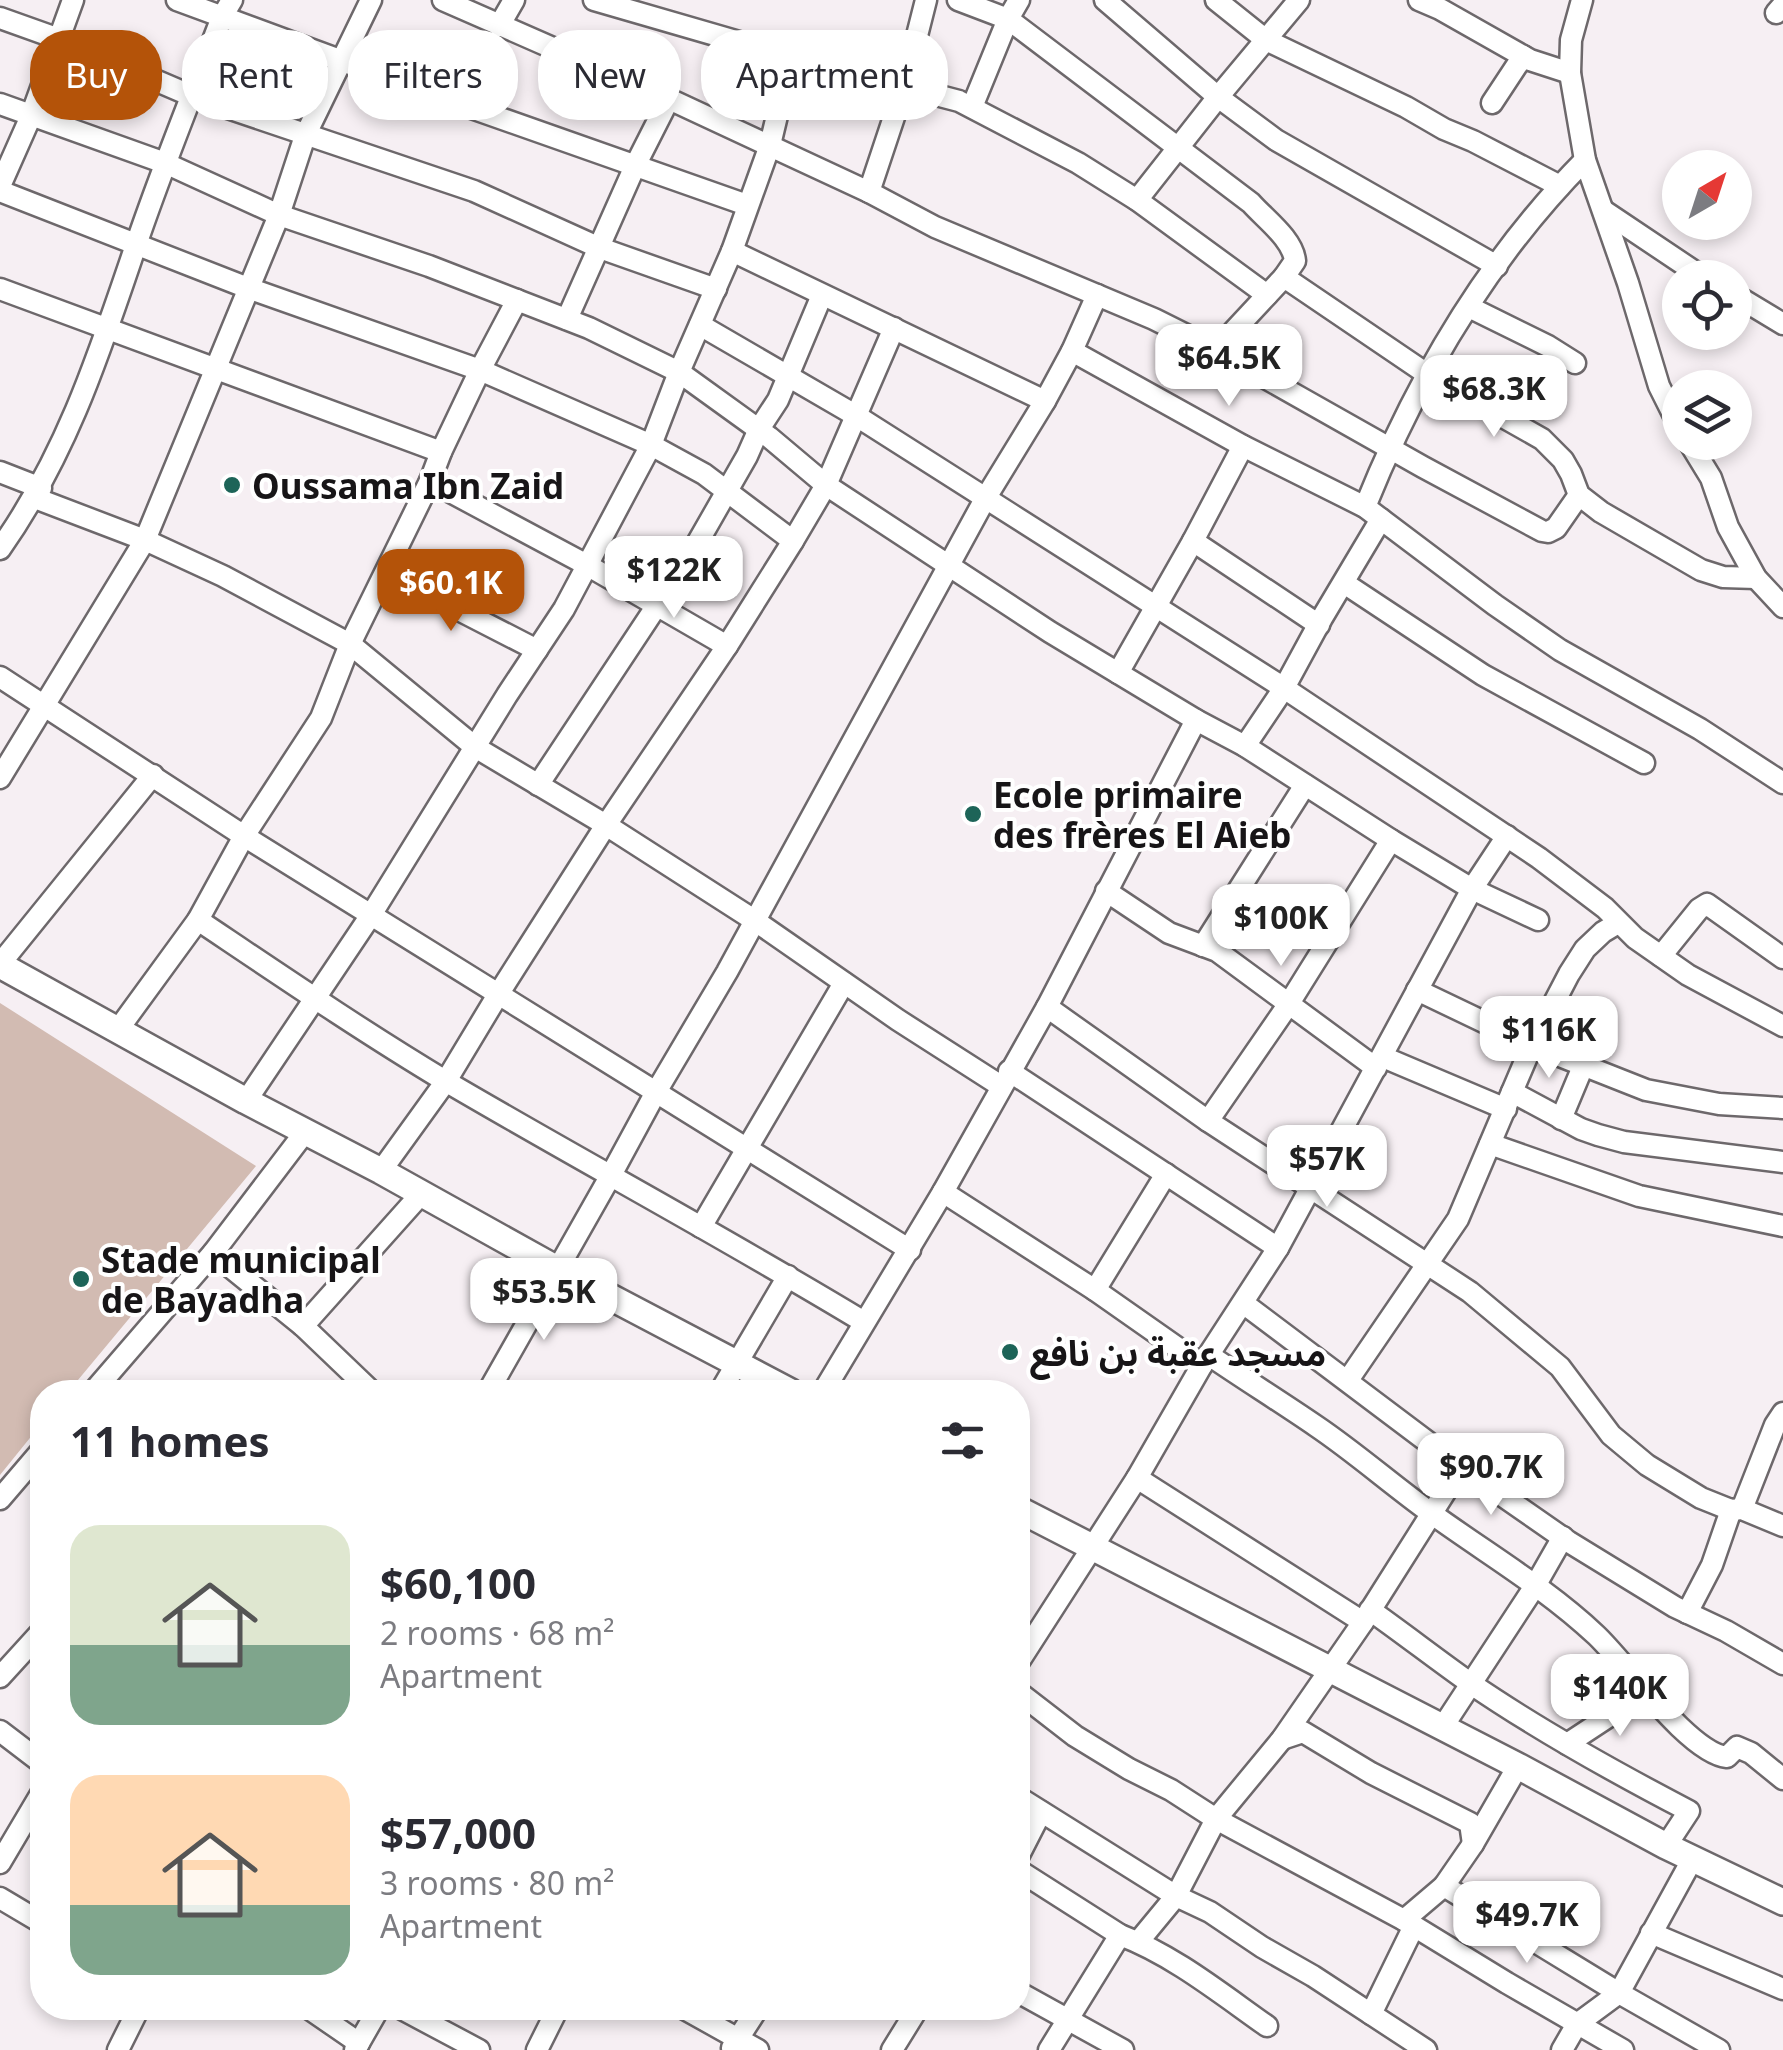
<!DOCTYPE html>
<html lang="en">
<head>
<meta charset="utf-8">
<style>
	:root { --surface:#fff; --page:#f2f2f3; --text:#2b2b33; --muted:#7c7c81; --accent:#b45309 }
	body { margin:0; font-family:"Noto Sans","Noto Sans Arabic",sans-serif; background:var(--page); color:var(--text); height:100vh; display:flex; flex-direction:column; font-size:38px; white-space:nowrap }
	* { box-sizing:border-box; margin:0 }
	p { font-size:32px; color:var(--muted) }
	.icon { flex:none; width:55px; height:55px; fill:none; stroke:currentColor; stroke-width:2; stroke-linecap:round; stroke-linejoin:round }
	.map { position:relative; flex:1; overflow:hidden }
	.drawer { position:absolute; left:30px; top:1380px; width:1000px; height:640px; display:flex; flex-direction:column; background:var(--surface); border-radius:40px; box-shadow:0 5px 15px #0003 }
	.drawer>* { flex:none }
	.hud { position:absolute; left:30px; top:30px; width:1000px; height:90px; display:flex; gap:20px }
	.needle { width:65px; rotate:39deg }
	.controls { position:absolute; left:1662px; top:150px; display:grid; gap:20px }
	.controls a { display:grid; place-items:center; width:90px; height:90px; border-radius:50%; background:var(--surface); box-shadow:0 5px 15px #0003; font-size:50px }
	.price { position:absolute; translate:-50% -85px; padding:0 22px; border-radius:20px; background:#fff; color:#222; font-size:32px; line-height:65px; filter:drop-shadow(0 2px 5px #0008) }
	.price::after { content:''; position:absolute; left:50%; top:60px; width:30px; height:22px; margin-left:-15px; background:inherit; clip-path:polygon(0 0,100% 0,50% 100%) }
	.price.selected { background:var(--accent); color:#fff }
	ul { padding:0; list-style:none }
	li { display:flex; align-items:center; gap:30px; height:250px; padding:0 40px }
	li span { display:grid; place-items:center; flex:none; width:280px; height:200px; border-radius:30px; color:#555 }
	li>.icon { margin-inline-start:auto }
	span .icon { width:120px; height:120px; fill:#fffc; stroke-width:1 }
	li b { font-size:42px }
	h2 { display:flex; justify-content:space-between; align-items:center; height:120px; padding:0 40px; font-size:42px }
	.chip { padding:0 35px; border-radius:40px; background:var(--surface); box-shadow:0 5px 15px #0003; font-size:35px; line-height:90px }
	.chip.selected { background:var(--accent); color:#fff }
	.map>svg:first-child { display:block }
</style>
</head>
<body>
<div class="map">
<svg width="1783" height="2050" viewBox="0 0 1783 2050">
	<rect width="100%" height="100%" fill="#f6eff3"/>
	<!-- green -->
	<polygon fill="#d2bbb2" points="0,1003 256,1166 68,1392 42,1392 42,1423 0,1475"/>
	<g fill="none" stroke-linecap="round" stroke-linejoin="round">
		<!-- minor casing -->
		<g stroke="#6d686b" stroke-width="25">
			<g id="minor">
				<polyline points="177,0 429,93 747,205"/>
				<polyline points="443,0 669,99 869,192 935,227 1154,319 1216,350 1423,467 1542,531 1548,532 1556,528 1579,495"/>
				<polyline points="594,0 791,57 959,101 1078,163 1137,200 1267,295"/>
				<path d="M958,0l50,19 243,184c14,16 42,36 44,58l-11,16"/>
				<polyline points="1105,0 1218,97 1276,140 1497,266"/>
				<polyline points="1216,0 1266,40 1406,107 1444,129 1473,141 1560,186"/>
				<polyline points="1419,0 1440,9 1530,60 1570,73"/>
				<polyline points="1582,0 1571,40 1570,73 1585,160 1628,283 1659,386 1680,428"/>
				<polyline points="1776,13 1783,5"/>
				<polyline points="0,18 59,39 192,96 474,191 600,248 716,289"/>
				<polyline points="499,26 514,0"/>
				<polyline points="1492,103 1523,56"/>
				<polyline points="0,104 165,163 279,215 429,266 589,328 679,372 769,437 826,485 1050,632 1196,720 1245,746 1284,688 1322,618 1381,519"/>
				<polyline points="972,107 1008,19 1019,0"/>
				<polyline points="0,186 31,116 73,0"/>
				<polyline points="0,191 248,288 480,370 651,445 704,474 793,541"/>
				<polyline points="869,192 904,87 926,0"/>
				<polyline points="1137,200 1218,97 1299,0"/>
				<polyline points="1604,211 1704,278"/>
				<polyline points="732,251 1045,401"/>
				<polyline points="0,289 441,452"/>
				<polyline points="1735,295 1783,324"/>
				<polyline points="1469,307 1548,346 1575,363"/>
				<polyline points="567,319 635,166 669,99"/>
				<polyline points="700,325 855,415 1284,688 1539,858 1605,908 1635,938 1688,975 1783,1026"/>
				<polyline points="1216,350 1284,277 1427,374 1542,439 1563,460 1571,474 1579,495 1601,512 1701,570 1723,577 1756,578"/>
				<polyline points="1072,351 1243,446 1365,507 1495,605 1560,650 1700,729 1783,783"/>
				<polyline points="1689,442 1711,478 1728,527 1756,578 1783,607"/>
				<polyline points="0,472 41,488"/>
				<polyline points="430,481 587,565 727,646"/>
				<polyline points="35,498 145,540 223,576 350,644 475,747 606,825 754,920 898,1020 1001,1086"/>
				<path d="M1365,507c51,-127 123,-249 220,-347"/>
				<polyline points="1193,541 1319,625"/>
				<path d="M0,549c67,-95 99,-195 136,-304 26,-77 57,-152 86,-228l10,-17"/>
				<polyline points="387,573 537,650"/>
				<polyline points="1344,583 1483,675 1644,763"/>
				<polyline points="1118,673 1193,541 1243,446"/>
				<polyline points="0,677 244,836 910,1250"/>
				<polyline points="1245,746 1391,840 1472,889 1538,920"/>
				<polyline points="0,778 145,540 279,215 305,136 371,0"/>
				<polyline points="538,785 691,554 747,456 759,429 778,400 822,295"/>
				<polyline points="1106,891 1169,933 1217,951 1376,1068"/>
				<path d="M198,920c82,55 164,111 249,162 138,81 280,157 417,240"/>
				<polyline points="1203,946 1305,785"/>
				<polyline points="1661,956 1699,909 1707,904 1783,958"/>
				<polyline points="0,964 153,775"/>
				<polyline points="1417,990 1532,1045 1646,1090 1719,1104 1783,1108"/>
				<polyline points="1047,1007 1208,1121 1470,1292 1560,1367 1611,1435 1647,1465 1701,1498 1731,1510 1742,1509 1783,1526"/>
				<polyline points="117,1031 198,920 244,836 321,718 350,644 430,481 441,452 480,370 517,300"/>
				<polyline points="1383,1057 1506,1109"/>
				<polyline points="1009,1071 1278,1248"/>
				<polyline points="1512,1092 1581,1129 1598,1135 1624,1142 1783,1162"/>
				<polyline points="246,1101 371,915 507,695 564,609 651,445 679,372 732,251 770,145 791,57"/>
				<polyline points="1561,1119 1584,1064"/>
				<polyline points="1208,1121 1288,1005 1391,840"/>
				<polyline points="1490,1144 1639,1196 1783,1226"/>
				<polyline points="381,1171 446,1081 499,993 606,825 727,646 793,541 826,485 894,328"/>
				<polyline points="943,1192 1095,1290 1202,1365"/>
				<polyline points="701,1227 844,983"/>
				<polyline points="213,1253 303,1326 372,1392"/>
				<polyline points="1095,1290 1166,1174"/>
				<polyline points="1243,1303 1461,1467 1569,1542 1675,1607 1726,1631 1783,1664"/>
				<polyline points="303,1326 421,1194"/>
				<path d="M1209,1355c35,24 72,47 107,71 40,27 76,59 115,87 55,40 115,75 165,122 29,27 93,118 131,122l10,-10 14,6 32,26"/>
				<polyline points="1348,1380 1458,1219 1532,1045 1569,974 1585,949 1603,932 1618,923"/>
				<polyline points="93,1392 213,1253 305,1132"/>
				<polyline points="488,1392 611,1175 656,1092 727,972 985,499 1045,401 1072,351 1097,295"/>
				<polyline points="720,1392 788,1276"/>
				<polyline points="823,1392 943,1192 1047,1007 1196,720"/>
				<polyline points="1137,1478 1363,1622"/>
				<polyline points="0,1499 42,1450"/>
				<polyline points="1742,1509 1775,1425 1783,1413"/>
				<path d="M1370,1610c34,24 66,49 100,73 70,48 144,89 219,128l-23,35"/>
				<polyline points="1687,1613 1712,1565 1731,1510"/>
				<polyline points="1018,1663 1137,1478 1202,1365 1278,1248 1472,889 1507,836"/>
				<polyline points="0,1677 42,1631"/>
				<polyline points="1018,1692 1075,1736 1129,1769 1171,1790 1216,1819 1404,1920 1507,1983 1623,2050"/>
				<polyline points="1442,1728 1535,1586 1563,1537"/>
				<polyline points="0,1731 42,1763"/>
				<polyline points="1282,1739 1303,1732 1371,1773 1470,1823 1473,1844"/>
				<polyline points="1567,1744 1646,1692"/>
				<polyline points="1018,1797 1176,1896 1210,1912 1262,1947 1313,1976 1426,2050"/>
				<polyline points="1018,1857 1041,1812"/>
				<polyline points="1693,1858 1619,1993 1719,2050"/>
				<polyline points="0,1863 42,1792"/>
				<path d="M1018,1870l102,65c53,20 100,58 147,91"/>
				<polyline points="1444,1886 1619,1993 1577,2024 1562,2050"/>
				<polyline points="0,1898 42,1923"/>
				<polyline points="1404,1920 1444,1886 1473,1844 1518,1766"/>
				<polyline points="1651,1933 1783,1989"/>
				<polyline points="1138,1942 1176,1896 1216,1819 1282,1739 1363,1622 1461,1467"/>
				<polyline points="1018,1992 1123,2050"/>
				<polyline points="308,2008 359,2043"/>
				<polyline points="400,2008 479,2050"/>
				<polyline points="683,2008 758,2050"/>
				<polyline points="1371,2014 1414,1926"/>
				<polyline points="732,2048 758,2008"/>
				<polyline points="118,2050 139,2008"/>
				<polyline points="355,2050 379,2008"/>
				<polyline points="537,2050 558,2008"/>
				<polyline points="892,2050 918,2008"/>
				<polyline points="1049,2050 1120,1935"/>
			</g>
		</g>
		<!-- major casing -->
		<g stroke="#6d686b" stroke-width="30">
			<g id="major">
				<polyline points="0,965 246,1101 381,1171 557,1269 791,1392"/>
				<polyline points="1018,1509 1518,1766 1666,1846 1783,1902"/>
			</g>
		</g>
		<!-- minor -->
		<use href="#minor" stroke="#fff" stroke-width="20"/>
		<!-- major -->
		<use href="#major" stroke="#fff" stroke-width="25"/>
	</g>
	<!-- markers -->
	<g fill="#1d6458" stroke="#fff" stroke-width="4">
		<circle cx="232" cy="485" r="10"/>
		<circle cx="973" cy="814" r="10"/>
		<circle cx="81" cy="1279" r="10"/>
		<circle cx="1010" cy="1352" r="10"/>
	</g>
	<g text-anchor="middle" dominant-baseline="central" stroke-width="8" stroke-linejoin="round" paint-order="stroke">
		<!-- poi labels -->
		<g font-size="35" font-weight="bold" fill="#171517" stroke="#fff" text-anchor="start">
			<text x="252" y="485">Oussama Ibn Zaid</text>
			<text x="993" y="794">Ecole primaire<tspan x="993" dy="40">des frères El Aieb</tspan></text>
			<text x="101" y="1259">Stade municipal<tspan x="101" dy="40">de Bayadha</tspan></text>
			<text x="1030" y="1352">مسجد عقبة بن نافع</text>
		</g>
	</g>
</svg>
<div class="controls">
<a><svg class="needle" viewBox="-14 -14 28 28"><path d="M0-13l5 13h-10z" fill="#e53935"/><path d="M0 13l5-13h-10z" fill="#7c7c81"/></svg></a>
<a><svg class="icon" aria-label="locate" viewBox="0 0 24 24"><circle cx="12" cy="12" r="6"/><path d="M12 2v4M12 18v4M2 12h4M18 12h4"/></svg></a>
<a><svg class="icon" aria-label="layers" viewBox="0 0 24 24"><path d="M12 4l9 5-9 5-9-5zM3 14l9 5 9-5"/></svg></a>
</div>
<b class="price" style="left:1229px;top:409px">$64.5K</b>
<b class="price" style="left:1494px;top:440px">$68.3K</b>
<b class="price" style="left:674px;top:621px">$122K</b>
<b class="price selected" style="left:451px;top:634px">$60.1K</b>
<b class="price" style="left:1281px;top:969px">$100K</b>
<b class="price" style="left:1549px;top:1081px">$116K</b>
<b class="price" style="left:1327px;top:1210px">$57K</b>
<b class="price" style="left:544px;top:1343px">$53.5K</b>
<b class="price" style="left:1491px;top:1518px">$90.7K</b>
<b class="price" style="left:1620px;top:1739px">$140K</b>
<b class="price" style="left:1527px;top:1966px">$49.7K</b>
<div class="hud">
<a class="chip selected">Buy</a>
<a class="chip">Rent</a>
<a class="chip">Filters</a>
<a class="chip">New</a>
<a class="chip">Apartment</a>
</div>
<section class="drawer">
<h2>11 homes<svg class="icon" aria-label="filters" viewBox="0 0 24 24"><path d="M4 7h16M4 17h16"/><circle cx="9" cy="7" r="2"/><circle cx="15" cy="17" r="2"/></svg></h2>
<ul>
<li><span style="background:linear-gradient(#dfe7d0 60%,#7fa58c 0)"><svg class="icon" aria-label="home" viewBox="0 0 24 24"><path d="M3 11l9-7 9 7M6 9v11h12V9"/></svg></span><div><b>$60,100</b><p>2 rooms · 68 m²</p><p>Apartment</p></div></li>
<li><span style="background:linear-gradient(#ffd9b3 65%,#7fa58c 0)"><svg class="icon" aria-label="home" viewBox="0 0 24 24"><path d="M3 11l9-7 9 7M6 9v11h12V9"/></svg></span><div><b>$57,000</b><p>3 rooms · 80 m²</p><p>Apartment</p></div></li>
</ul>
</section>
</div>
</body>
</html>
